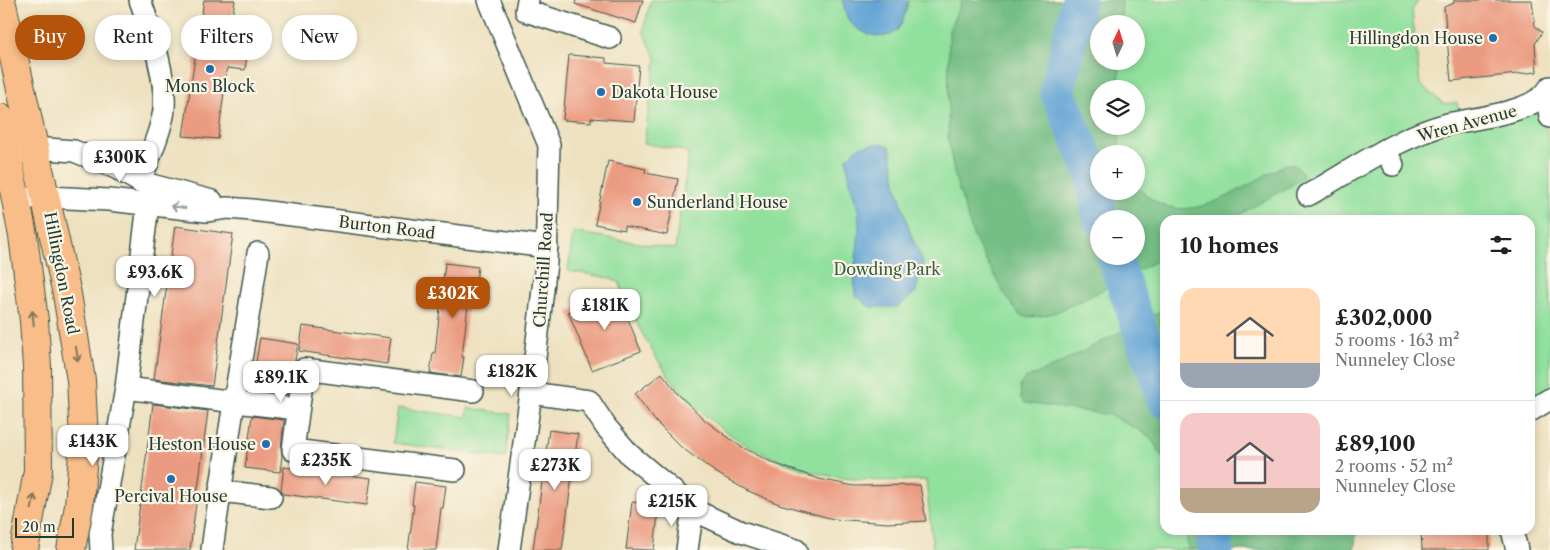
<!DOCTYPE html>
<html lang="en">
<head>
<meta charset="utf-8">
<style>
	:root { --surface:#fff; --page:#f2f2f2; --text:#202124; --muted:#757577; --line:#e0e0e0; --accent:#b45309 }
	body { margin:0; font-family:"Libre Caslon Text",serif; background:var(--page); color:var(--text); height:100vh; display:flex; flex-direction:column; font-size:19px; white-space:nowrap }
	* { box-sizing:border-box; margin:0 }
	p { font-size:16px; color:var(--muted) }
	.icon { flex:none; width:28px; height:28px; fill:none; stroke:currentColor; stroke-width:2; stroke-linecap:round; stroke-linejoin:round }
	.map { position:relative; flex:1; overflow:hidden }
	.sheet { position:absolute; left:1160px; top:215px; width:375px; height:320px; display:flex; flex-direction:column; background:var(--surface); border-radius:15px; box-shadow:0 2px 8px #0003 }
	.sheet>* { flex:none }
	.guide { position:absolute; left:15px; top:15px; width:475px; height:45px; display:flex; gap:10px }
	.needle { width:32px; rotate:4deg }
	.buttons { position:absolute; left:1090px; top:15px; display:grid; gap:10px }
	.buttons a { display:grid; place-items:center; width:55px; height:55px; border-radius:50%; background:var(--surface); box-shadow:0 2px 8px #0003; font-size:25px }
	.scale { position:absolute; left:15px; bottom:12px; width:59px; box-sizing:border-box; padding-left:5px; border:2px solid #1f3d34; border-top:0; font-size:14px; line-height:18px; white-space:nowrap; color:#1f3d34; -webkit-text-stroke:4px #fcf5e5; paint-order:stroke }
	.price { position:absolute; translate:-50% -42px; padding:0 11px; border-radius:10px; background:#fff; color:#222; font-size:16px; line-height:32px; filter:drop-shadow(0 1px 2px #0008) }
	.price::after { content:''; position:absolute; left:50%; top:30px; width:15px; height:11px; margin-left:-8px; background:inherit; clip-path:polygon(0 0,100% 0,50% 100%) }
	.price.on { background:var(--accent); color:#fff }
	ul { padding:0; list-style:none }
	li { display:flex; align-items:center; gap:15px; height:125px; padding:0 20px }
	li+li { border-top:1px solid var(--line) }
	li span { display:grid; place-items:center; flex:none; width:140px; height:100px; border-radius:15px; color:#555 }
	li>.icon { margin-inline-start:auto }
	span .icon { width:60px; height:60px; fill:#fffc; stroke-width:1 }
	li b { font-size:21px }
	h2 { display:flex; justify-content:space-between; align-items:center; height:60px; padding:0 20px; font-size:21px }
	.chip { padding:0 18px; border-radius:22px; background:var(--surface); box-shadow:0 2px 8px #0003; font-size:18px; line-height:45px }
	.chip.on { background:var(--accent); color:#fff }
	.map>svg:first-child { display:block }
</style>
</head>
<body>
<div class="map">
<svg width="1550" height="550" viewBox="0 0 1550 550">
	<rect width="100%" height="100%" fill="#fcf5e5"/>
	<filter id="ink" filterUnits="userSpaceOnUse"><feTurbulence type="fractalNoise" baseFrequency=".02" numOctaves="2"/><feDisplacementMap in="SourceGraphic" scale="10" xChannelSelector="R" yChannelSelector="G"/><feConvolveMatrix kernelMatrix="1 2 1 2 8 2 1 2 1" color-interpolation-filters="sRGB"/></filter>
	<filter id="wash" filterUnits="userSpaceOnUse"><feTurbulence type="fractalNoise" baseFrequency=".0096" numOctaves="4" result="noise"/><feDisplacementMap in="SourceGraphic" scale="20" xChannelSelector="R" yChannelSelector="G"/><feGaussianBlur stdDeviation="1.12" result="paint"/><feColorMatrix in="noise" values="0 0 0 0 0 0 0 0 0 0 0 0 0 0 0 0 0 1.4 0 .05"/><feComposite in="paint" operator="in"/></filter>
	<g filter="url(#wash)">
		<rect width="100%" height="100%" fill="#ede1c0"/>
		<!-- green -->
		<g fill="#91e09e" stroke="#588e69" fill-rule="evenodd">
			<path d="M651,0h768l-7,10 8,74 24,20 13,-2 2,9 68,-12 16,8 7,42v243l-20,11v-183h-365v310h192l-3,20h-421l-7,-70c-32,1 -63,2 -95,-4 -16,-2 -32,-8 -48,-14 -87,-34 -131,-96 -164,-180l-9,-4 -42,-7 5,-39 102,17 14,-97 -45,-9 12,-85 -13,-27zM1099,24h37v37h-37zM1099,89h37v37h-37zM1099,154h37v37h-37zM1099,219h37v37h-37z"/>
			<polygon points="398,408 467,417 468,408 511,414 505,458 393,443"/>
		</g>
		<!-- forest -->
		<g fill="#74be85" stroke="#4a7e5c" fill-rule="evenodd">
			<path d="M962,0h160l-1,24h-22v37h21l-1,28h-20v37h20v28h-20v37h37v-5c9,8 18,17 29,20 42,13 86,-26 122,-42h6l10,9 -1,6 -72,41h-65v36l-74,40 -35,16 -14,4 -16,1 -8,-3 -15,-23 -29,-53 -19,-61 -7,-38 1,-109zM1099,219h37v37h-37z"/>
			<polygon points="1165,309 1165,460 1149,436 1110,415 1025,403 1021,399 1020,385 1025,379 1053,367"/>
			<polygon points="1186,530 1357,530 1354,550 1188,550"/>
		</g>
		<!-- water -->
		<g fill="#61a3d5" stroke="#407084">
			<path d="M842,0h67c-3,9 -5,22 -11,29 -12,15 -41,5 -50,-10 -3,-5 -4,-13 -6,-19z"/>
			<polygon points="881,143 890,147 897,187 910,232 923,262 916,292 898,307 870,307 855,295 854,274 859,232 858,210 851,187 846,159 859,147"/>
		</g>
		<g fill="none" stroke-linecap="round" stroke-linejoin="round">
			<!-- river -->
			<g stroke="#61a3d5" stroke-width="35">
				<polyline points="1079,0 1057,91 1093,174 1100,219"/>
				<polyline points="1114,256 1165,401"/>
				<polyline points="1212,530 1216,550"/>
			</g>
		</g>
		<g id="blocks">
			<!-- building -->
			<g fill="#eb9b81">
				<polygon points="204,0 235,0 229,36 249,40 245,70 227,68 218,139 183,136"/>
				<polygon points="576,0 643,0 636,23 575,4"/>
				<polygon points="1454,0 1532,0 1535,26 1542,32 1535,44 1537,72 1451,81 1444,7 1454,3"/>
				<polygon points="569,55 606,58 606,63 639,66 634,121 591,118 591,122 563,120"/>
				<polygon points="608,161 646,169 645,173 678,179 667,235 624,226 624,230 595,224"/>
				<polygon points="175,226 233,234 212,386 154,379"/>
				<polygon points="445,263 478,267 475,288 470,287 462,357 464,357 461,377 430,373 433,353 435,353"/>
				<polygon points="617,292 641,351 592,370 568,312"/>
				<polygon points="303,326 391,338 387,364 299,351"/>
				<polygon points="260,338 298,344 295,360 292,367 288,395 251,391"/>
				<polygon points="662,373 678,394 706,421 740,446 773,463 819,479 854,486 920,485 926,521 888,523 833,519 779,504 746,490 715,472 681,447 656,422 635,394"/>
				<polygon points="153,404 208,411 190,550 134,550"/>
				<polygon points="252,416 284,420 281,448 282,456 280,472 245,468"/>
				<polygon points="549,430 578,434 562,550 533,550"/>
				<polygon points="284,467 371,478 367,505 283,494 281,490"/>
				<polygon points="415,482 446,486 443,508 441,508 436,550 408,550 414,505 412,505"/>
				<polygon points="632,502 659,505 654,550 626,549"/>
				<polygon points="1421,530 1489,530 1489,550 1422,550"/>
			</g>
		</g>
	</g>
	<g filter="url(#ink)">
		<use href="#blocks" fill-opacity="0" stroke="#3e5649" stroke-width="1"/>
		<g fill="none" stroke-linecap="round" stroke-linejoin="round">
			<!-- minor casing -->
			<g stroke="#3e5649" stroke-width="24">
				<g id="minor">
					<polyline points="489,0 549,145 546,263 531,393 509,550"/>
					<polyline points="528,0 526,11 610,38"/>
					<polyline points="1547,94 1550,117"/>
					<polyline points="1385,150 1393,165"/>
					<polyline points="21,152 34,148 74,151 116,168 140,182 212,201"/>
					<path d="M140,182c7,-20 17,-41 22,-62 9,-30 -11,-90 -22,-120"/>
					<path d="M1308,195c45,-25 89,-58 140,-71 26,-6 89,-11 102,-37"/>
					<polyline points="30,198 47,197 109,200 206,211 227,208 252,210 547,247"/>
					<polyline points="126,388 235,402 298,409"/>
					<polyline points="531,393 589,401 606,427 630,455 698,512 741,532 796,550"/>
					<polyline points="1530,411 1550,399"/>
					<polyline points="455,470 293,450 304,369 473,391"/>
					<polyline points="220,491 271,497"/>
					<polyline points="1512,530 1517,550"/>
					<polyline points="101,550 100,534 126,388 148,204"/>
					<path d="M212,550c13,-99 31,-198 46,-297"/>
					<polyline points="687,550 693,508"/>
				</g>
			</g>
			<!-- major casing -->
			<g stroke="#3e5649" stroke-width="30">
				<g id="major">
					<polyline points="1,0 67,294 81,380 84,440 79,506 71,550"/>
					<polyline points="0,118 23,236 34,320 37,367 38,471 24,550"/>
				</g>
			</g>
			<!-- minor -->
			<use href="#minor" stroke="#fff" stroke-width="21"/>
			<!-- major -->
			<use href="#major" stroke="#f8bd88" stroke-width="28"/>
		</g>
		<!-- one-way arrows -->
		<defs><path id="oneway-shaft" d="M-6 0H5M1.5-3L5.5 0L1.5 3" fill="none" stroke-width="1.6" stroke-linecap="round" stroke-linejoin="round" transform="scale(1.25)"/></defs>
		<use stroke="#8f9e9a" href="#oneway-shaft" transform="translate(178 207) rotate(-173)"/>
		<g stroke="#81775a">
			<use href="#oneway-shaft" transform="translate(33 318) rotate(-96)"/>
			<use href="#oneway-shaft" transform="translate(77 354) rotate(81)"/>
			<use href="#oneway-shaft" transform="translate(33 502) rotate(-80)"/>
		</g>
	</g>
	<!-- markers -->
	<g fill="#1f6fb2" stroke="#fcf5e5" stroke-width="2">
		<circle cx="1493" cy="38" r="5"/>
		<circle cx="210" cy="69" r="5"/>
		<circle cx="601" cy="92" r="5"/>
		<circle cx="637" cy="202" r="5"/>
		<circle cx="266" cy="444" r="5"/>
		<circle cx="171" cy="479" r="5"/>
	</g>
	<g text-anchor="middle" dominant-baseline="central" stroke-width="4.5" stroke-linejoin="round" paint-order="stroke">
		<!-- poi labels -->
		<g font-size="16" fill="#1f3d34" stroke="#fcf5e5" text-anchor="end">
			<text x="1483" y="38">Hillingdon House</text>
			<text x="210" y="86" text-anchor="middle">Mons Block</text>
			<text x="611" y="92" text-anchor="start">Dakota House</text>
			<text x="647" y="202" text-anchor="start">Sunderland House</text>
			<text x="256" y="444">Heston House</text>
			<text x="171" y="496" text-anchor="middle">Percival House</text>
		</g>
		<!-- street labels -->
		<g font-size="16" fill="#1f3d34" stroke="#fcf5e5">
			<text transform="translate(1467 123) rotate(-15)">Wren Avenue</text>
			<text transform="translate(387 227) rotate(7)">Burton Road</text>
			<text transform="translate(543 270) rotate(-86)">Churchill Road</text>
			<text transform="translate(62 273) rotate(79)">Hillingdon Road</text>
		</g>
		<!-- park labels -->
		<g font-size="16" fill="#365e49" stroke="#fcf5e5">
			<text x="887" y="269">Dowding Park</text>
		</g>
	</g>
</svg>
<div class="buttons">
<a><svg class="needle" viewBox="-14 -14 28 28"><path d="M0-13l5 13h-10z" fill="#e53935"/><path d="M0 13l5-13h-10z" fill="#757577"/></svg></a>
<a><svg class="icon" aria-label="layers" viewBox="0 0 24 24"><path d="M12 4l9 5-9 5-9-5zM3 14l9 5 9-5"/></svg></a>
<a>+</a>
<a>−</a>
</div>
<div class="scale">20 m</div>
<b class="price" style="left:120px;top:183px">£300K</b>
<b class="price" style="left:155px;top:298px">£93.6K</b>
<b class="price on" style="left:453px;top:319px">£302K</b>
<b class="price" style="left:605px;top:331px">£181K</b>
<b class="price" style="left:512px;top:397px">£182K</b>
<b class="price" style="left:281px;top:403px">£89.1K</b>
<b class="price" style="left:93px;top:467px">£143K</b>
<b class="price" style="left:326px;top:486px">£235K</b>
<b class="price" style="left:555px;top:491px">£273K</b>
<b class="price" style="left:672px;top:527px">£215K</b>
<div class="guide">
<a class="chip on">Buy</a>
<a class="chip">Rent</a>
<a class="chip">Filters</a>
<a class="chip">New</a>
</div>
<section class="sheet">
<h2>10 homes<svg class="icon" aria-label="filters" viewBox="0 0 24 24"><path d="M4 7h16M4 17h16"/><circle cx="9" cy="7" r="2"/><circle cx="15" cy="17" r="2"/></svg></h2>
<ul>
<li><span style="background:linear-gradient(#ffd9b3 75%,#9aa5b1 0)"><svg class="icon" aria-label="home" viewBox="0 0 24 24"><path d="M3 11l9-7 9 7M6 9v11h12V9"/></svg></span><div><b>£302,000</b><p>5 rooms · 163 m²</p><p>Nunneley Close</p></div></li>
<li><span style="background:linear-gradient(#f6c9c9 75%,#b9a48a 0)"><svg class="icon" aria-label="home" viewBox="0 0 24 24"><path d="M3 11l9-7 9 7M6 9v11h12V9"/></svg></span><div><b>£89,100</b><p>2 rooms · 52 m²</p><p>Nunneley Close</p></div></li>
</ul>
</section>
</div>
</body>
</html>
